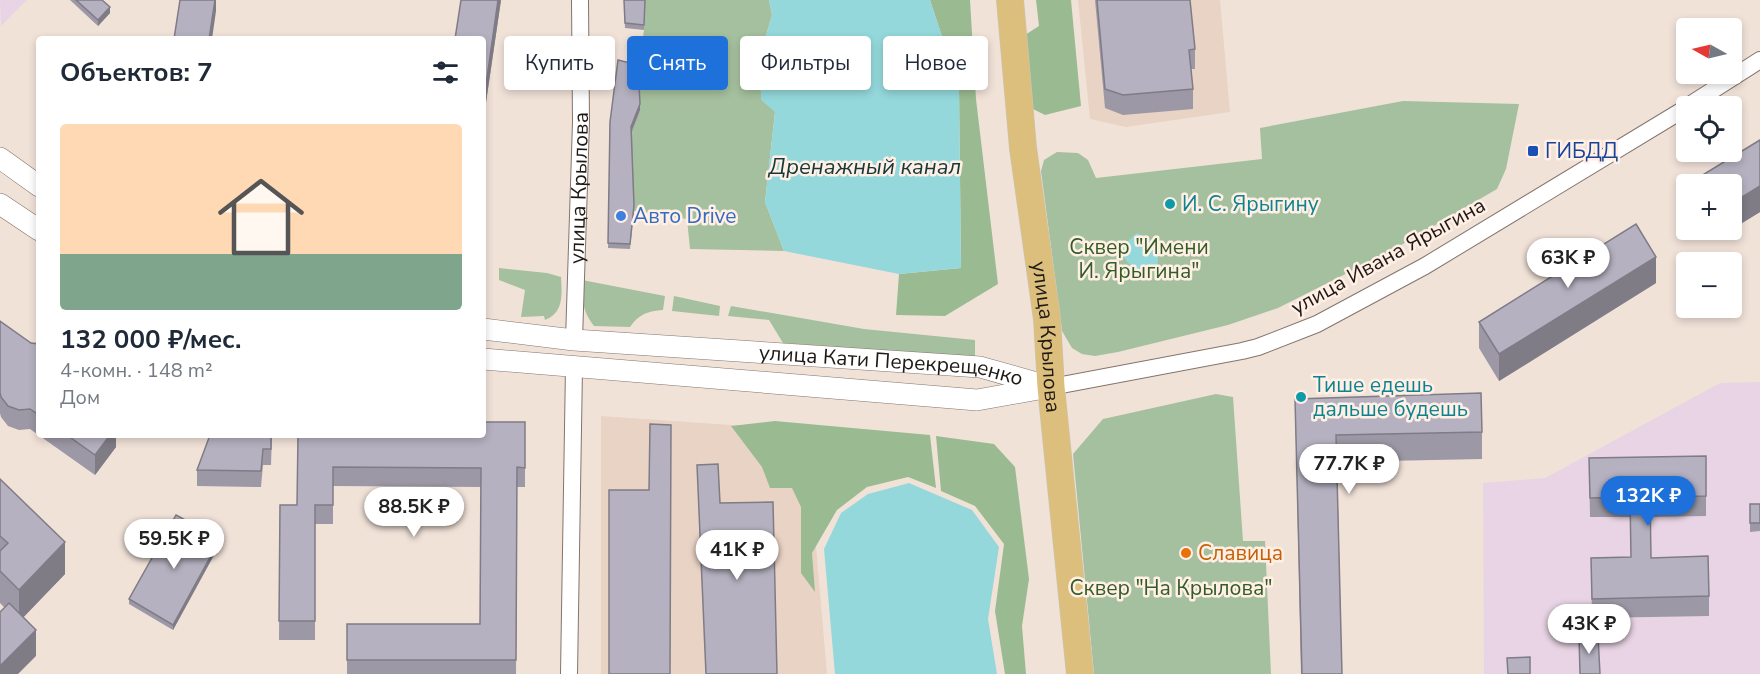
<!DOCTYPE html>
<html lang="ru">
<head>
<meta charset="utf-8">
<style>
	:root { --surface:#fff; --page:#f2f2f3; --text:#1f2937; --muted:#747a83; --line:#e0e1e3; --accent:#1e71db }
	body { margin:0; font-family:"Nunito Sans",sans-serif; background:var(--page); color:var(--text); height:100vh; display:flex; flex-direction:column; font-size:22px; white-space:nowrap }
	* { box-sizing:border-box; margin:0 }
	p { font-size:20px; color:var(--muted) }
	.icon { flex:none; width:33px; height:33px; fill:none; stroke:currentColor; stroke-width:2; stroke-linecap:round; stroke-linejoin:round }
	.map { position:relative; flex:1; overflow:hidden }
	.panel { position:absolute; left:36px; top:36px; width:450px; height:402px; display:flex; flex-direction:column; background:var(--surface); border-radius:6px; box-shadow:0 3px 9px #0003 }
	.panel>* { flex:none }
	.banner { position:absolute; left:504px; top:36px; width:570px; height:54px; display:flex; gap:12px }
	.needle { width:39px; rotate:278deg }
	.buttons { position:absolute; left:1676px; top:18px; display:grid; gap:12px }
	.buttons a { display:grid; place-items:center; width:66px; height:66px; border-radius:6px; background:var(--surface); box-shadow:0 3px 9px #0003; font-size:30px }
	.price { position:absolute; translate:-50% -51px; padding:0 14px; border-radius:21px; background:#fff; color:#222; font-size:20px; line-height:39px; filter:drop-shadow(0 2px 3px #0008) }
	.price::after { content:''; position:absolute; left:50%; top:36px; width:18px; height:14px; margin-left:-9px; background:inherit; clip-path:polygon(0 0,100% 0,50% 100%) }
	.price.current { background:var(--accent); color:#fff }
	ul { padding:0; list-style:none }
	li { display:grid; align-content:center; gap:12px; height:318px; padding:0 24px }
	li+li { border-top:2px solid var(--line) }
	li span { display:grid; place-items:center; height:186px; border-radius:6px; color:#555 }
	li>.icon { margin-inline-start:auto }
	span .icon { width:108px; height:108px; fill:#fffc; stroke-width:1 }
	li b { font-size:26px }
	h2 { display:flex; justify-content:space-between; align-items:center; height:72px; padding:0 24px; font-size:26px }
	.tag { padding:0 21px; border-radius:6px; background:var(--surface); box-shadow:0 3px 9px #0003; font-size:21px; line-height:54px }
	.tag.current { background:var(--accent); color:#fff }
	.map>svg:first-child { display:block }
</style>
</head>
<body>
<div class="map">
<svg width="1760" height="674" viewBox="0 0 1760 674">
	<rect width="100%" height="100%" fill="#f1e2d8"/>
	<!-- built -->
	<g fill="#e9d3c5">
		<polygon points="1078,0 1220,0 1230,112 1126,127 1090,119"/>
		<polygon points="601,416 806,430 827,674 601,674"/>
	</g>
	<!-- education -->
	<g fill="#e8d4e4">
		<polygon points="0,0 27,0 1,26"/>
		<polygon points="1760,382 1760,674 1484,674 1483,483 1545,478 1720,383"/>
	</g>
	<!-- green -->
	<g fill="#a5c09e">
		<polygon points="645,0 769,0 772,15 760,56 775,112 765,202 784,251 690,249 687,219 634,211 631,132 640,110 638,70 644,30"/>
		<polygon points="1403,101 1519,104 1506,169 1497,189 1391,251 1278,308 1228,325 1118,352 1095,356 1082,354 1072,348 1062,331 1041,171 1044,160 1057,152 1078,153 1088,160 1096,178 1262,159 1260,128"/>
		<path d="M499,268l48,5 14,4c1,17 3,36 -16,43l-1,-4 -23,1 4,-27 -26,-10z"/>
		<path d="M582,280l83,16 -2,14c-15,1 -24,4 -33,17l-36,-1c-12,-16 -12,-26 -12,-46z"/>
		<polygon points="674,296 720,306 719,316 672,311"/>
		<polygon points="731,306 864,329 975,340 975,357 783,343 769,320 728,316"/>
		<polygon points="1216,394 1233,397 1243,541 1265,541 1271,674 1094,674 1073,454 1103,419"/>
	</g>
	<!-- forest -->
	<g fill="#9abb91">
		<polygon points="930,0 970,0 976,99 998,284 945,316 896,315 899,274 961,268 959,88"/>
		<polygon points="1036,0 1071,0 1081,106 1045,115 1033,109 1025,35 1039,26"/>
		<polygon points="775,421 930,435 936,488 908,477 867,487 837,510 812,553 815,592 801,573 801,507 792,488 770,488 762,467 731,426"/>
		<polygon points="936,436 994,444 1015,467 1029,579 1022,626 1026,674 1005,674 995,611 1004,544 975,506 941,491"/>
	</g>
	<!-- water -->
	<g fill="#94d8db">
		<polygon points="769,0 930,0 959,88 961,268 899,274 784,251 765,202 775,112 761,100 760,56 772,15"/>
		<path d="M1137,233l22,12 -2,24c-18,5 -33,-3 -36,-22z"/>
		<polygon points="909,483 972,510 999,547 988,619 997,674 835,674 824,549 841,513 868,494"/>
	</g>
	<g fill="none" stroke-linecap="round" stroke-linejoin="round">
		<!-- minor casing -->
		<g stroke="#83756d" stroke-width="18">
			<g id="minor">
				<polyline points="1688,106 1760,60"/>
				<path id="s1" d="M574,340l7,-218 -1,-122"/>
				<polyline points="1051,387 1242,351 1258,347 1317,324 1425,266 1686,108"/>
				<polyline points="569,674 574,367"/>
			</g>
		</g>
		<!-- tertiary casing -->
		<g stroke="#83756d" stroke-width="22">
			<g id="tertiary">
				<polyline points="0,158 39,186"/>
				<polyline points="0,204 39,230"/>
				<path id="s2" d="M483,329l91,11 406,27 71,20"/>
				<polyline points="483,359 977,400 1044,388"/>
			</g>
		</g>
		<!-- primary casing -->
		<g stroke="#c9c8c7" stroke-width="28">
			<g id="primary">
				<path id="s3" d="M1010,0l13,148 24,171 4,68 29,287"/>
			</g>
		</g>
		<!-- minor -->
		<use href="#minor" stroke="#fff" stroke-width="16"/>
		<!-- tertiary -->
		<use href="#tertiary" stroke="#fff" stroke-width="21"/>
		<!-- primary -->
		<use href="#primary" stroke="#dcbf7c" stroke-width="27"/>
	</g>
	<!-- wall -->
	<g fill="#9c98a5">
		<polygon points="70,0 102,0 110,13 98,26"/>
		<polygon points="501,0 485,109 483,109 483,39"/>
		<polygon points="624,0 645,0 644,30 625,28"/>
		<polygon points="1095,0 1190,0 1195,49 1195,69 1191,69 1193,89 1193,109 1123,115 1105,108"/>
		<polygon points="640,110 632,132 634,211 630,249 608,248 610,122"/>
		<polygon points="1760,140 1760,212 1716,239 1710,230 1731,230 1731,184 1696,184 1696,179"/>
		<polygon points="1656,283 1499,381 1479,348 1479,322"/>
		<polygon points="0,321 31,343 39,344 39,435 116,435 116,447 95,475 30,429 19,430 8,426 1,417 0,413"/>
		<polygon points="1295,399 1482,432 1482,459 1337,462 1342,674 1301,674"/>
		<polygon points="525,422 525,487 517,487 516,674 347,674 347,624 480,624 481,487 333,486 333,524 315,524 315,640 279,640 280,505 297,505 298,435 483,435"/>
		<polygon points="210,435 272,435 271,465 263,465 261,487 197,486 197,470"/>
		<polygon points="1706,456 1706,516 1650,517 1651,558 1709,596 1709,616 1592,618 1591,558 1631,557 1630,517 1590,517 1589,458"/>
		<polygon points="0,479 65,574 23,617 36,656 5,608 0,603"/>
		<polygon points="1750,504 1760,504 1760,531 1750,532"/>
		<polygon points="220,544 173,630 129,604 129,599"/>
	</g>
	<!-- shaded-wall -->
	<g fill="#7f7c86">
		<polygon points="215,0 216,0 216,11 212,39 209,39"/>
		<polygon points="498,0 501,0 485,109 485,92"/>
		<polygon points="110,7 110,13 98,26 98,20"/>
		<polygon points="640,104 640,110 631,132 631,127"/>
		<polygon points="1760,186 1760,212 1716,239 1716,230 1731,230 1731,204"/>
		<polygon points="1656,257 1656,283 1499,381 1499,354"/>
		<polygon points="110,435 116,435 116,447 95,475 95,455"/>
		<polygon points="220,539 220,544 173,630 173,625"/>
		<polygon points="65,542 65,574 19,622 19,590"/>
		<polygon points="36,630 36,656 18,674 0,674 0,666"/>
	</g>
	<!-- building -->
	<g fill="#b5b1c0" stroke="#7f7c86" stroke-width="1.5">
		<polygon points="76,0 102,0 110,7 98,20"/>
		<polygon points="180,0 215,0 209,39 174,39"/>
		<polygon points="461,0 498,0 485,92 483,92 483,39 455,39"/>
		<polygon points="624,0 645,0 644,25 625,23"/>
		<polygon points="1097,0 1190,0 1195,49 1189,50 1193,89 1123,95 1105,89"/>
		<polygon points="618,60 638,65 640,104 631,127 634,205 630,244 608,243 610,122"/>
		<polygon points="1760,140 1760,186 1731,204 1731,184 1699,184 1696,179"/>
		<polygon points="1636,224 1656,257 1499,354 1479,322"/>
		<polygon points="0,321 31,343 39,344 39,415 30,409 19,410 8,406 1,397 0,393"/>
		<polygon points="1481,393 1482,432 1336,435 1342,674 1302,674 1295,399"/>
		<polygon points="483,422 525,422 525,468 517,467 516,660 347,660 347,624 480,624 481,468 333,467 333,505 315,505 315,621 279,621 280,505 297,505 298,435 483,435"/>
		<polygon points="650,424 671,425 670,674 609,674 609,490 649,490"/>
		<polygon points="67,435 110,435 95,455"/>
		<polygon points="210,435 271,435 271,449 263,449 261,471 197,470"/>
		<polygon points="1706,456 1706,496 1650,497 1651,558 1708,556 1709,596 1592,599 1591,558 1631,557 1630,497 1590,498 1589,458"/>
		<polygon points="718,464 720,503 773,502 777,674 706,674 697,465"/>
		<polygon points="0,479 65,542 19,590 0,571 0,551 8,543 0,536"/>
		<rect x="1750" y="504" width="10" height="19"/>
		<polygon points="176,515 220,539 173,625 129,599"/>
		<polygon points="9,603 36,630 0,666 0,612"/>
		<polygon points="1598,636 1600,674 1580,674 1579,637"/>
		<polygon points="1530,657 1530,674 1508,674 1507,658"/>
	</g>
	<!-- markers -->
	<rect fill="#1a4fb4" stroke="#ffefe5" stroke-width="2" x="1527" y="145" width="12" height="12" rx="3"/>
	<g fill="#0f9aa8" stroke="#ffefe5" stroke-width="2">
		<circle cx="1170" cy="204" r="6"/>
		<circle cx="1301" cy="397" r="6"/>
	</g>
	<circle fill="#3f7fe0" stroke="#ffefe5" stroke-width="2" cx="621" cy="216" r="6"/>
	<circle fill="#e8710a" stroke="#ffefe5" stroke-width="2" cx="1186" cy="553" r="6"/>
	<g text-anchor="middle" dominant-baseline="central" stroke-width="5" stroke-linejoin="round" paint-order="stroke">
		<!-- transit labels -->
		<g font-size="21" fill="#164399" stroke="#ffefe5" text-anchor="start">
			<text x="1545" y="151">ГИБДД</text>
		</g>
		<!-- street labels -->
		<g font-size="21" fill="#1f1916" stroke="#ffefe5">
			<text stroke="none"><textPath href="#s1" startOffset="152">улица Крылова</textPath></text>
			<text transform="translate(1388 256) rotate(-29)">улица Ивана Ярыгина</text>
			<text stroke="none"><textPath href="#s3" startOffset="339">улица Крылова</textPath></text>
			<text stroke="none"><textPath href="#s2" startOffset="410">улица Кати Перекрещенко</textPath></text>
		</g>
		<!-- culture labels -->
		<g font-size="21" fill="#0d838f" stroke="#ffefe5" text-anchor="start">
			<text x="1182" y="204">И. С. Ярыгину</text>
			<text x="1313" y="385">Тише едешь<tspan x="1313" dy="24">дальше будешь</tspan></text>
		</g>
		<!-- shop labels -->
		<g font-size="21" fill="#366cbe" stroke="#ffefe5" text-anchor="start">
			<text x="633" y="216">Авто Drive</text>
		</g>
		<!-- park labels -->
		<g font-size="21" fill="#315d25" stroke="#ffefe5">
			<text x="1139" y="247">Сквер "Имени<tspan x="1139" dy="24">И. Ярыгина"</tspan></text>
			<text x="1171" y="588">Сквер "На Крылова"</text>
		</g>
		<!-- food labels -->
		<g font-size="21" fill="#c56008" stroke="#ffefe5" text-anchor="start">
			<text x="1198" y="553">Славица</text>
		</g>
		<!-- water labels -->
		<g font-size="22" font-style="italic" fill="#16383a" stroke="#ffefe5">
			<text x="865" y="167">Дренажный канал</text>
		</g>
	</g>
</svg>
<div class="buttons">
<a><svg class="needle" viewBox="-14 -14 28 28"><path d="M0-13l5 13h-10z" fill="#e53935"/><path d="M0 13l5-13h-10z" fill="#747a83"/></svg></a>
<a><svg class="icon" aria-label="locate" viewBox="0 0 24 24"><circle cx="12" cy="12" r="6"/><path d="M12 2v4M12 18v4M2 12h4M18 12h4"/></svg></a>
<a>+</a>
<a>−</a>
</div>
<b class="price" style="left:1568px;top:289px">63K ₽</b>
<b class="price" style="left:1349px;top:495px">77.7K ₽</b>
<b class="price current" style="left:1648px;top:527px">132K ₽</b>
<b class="price" style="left:414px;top:538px">88.5K ₽</b>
<b class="price" style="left:174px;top:570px">59.5K ₽</b>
<b class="price" style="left:737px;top:581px">41K ₽</b>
<b class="price" style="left:1589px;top:655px">43K ₽</b>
<div class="banner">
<a class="tag">Купить</a>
<a class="tag current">Снять</a>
<a class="tag">Фильтры</a>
<a class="tag">Новое</a>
</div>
<section class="panel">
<h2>Объектов: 7<svg class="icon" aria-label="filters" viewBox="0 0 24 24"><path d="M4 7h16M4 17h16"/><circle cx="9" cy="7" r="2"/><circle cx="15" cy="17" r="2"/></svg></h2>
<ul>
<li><span style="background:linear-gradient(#ffd9b3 70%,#7fa58c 0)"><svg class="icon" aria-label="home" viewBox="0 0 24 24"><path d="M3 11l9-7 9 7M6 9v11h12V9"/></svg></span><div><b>132 000 ₽/мес.</b><p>4-комн. · 148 m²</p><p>Дом</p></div></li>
</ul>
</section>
</div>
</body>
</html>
